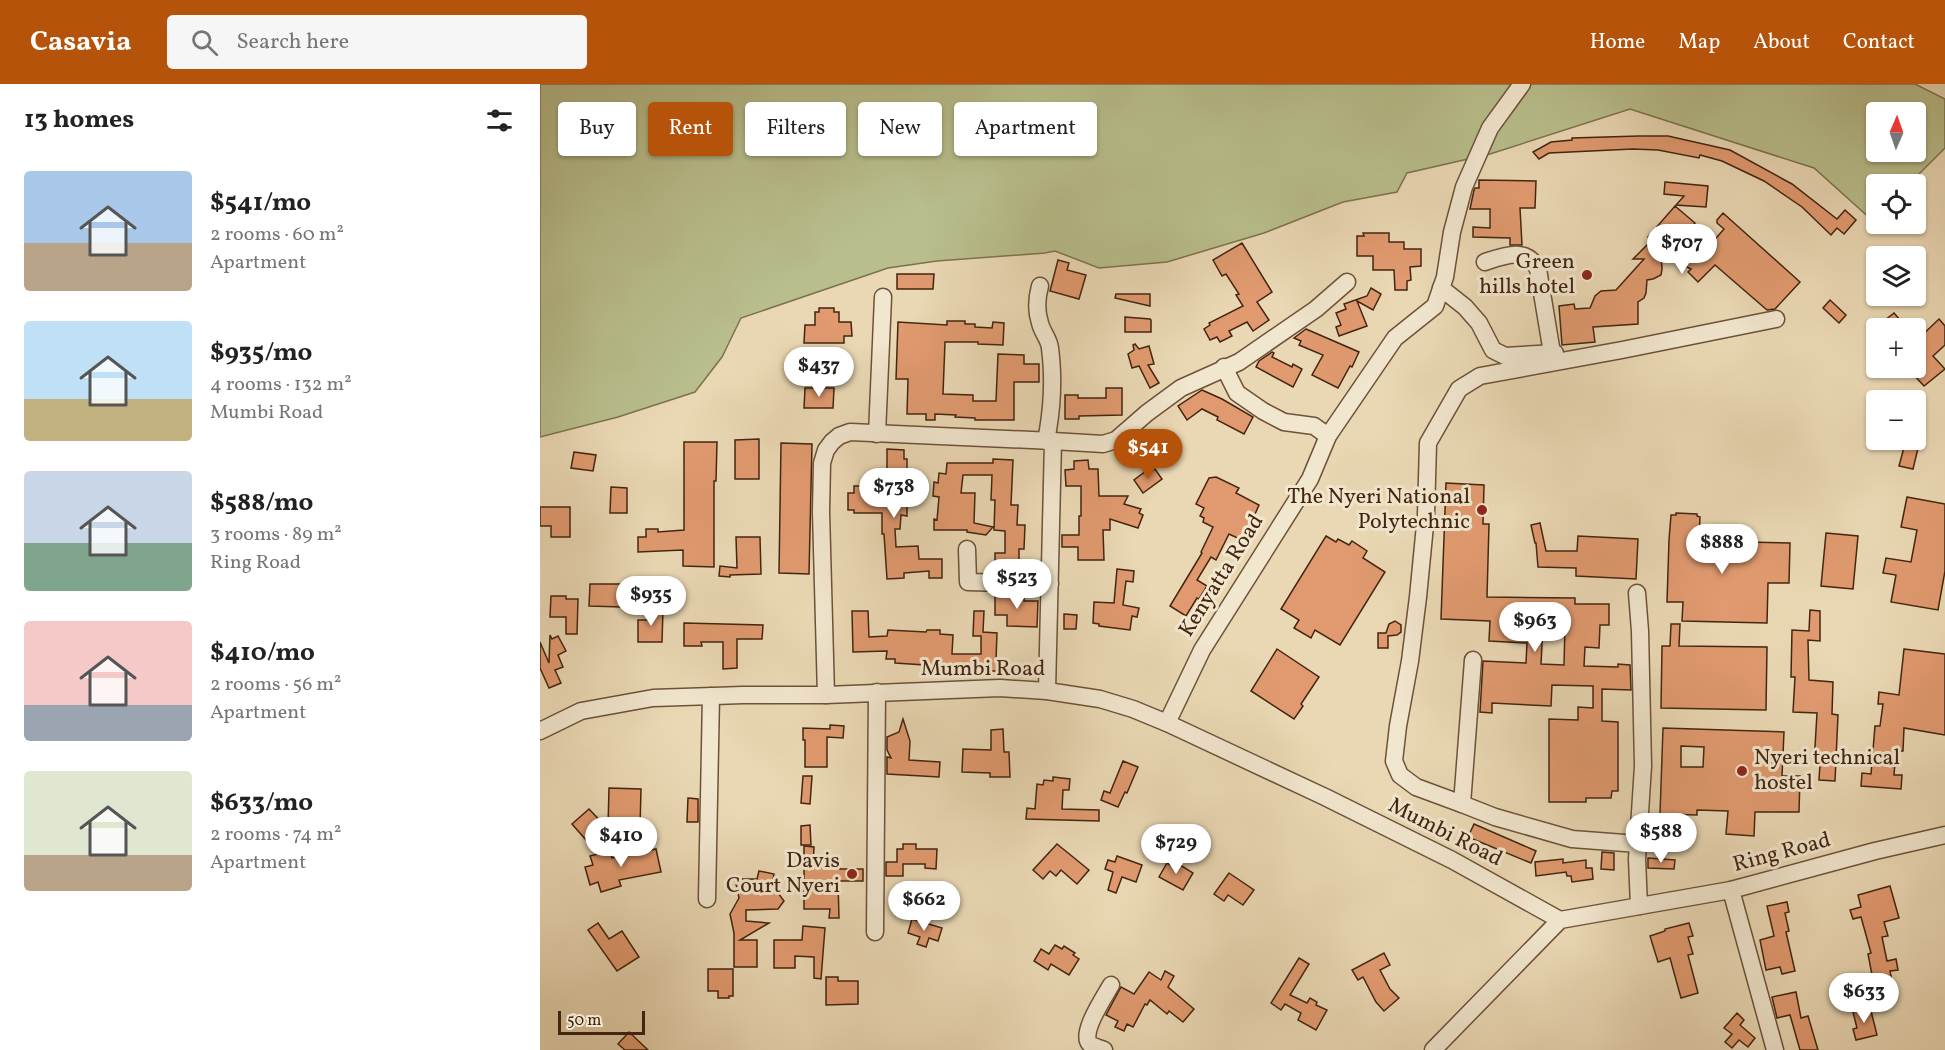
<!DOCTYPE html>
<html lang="en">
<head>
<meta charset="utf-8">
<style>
	:root { --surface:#fff; --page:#f6f6f6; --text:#222; --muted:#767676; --accent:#b45309 }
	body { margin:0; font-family:Vollkorn,serif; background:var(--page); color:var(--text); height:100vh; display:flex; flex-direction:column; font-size:22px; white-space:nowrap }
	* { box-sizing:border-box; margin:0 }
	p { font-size:20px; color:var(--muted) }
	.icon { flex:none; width:33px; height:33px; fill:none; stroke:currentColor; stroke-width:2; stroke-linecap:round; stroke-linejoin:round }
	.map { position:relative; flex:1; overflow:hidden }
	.panel { display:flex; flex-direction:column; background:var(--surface); width:540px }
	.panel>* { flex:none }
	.hud { position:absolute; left:18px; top:18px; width:570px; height:54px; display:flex; gap:12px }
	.needle { width:39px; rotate:2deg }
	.controls { position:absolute; left:1326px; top:18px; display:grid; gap:12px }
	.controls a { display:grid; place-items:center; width:60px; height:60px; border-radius:6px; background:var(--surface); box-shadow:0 2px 4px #0004; font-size:30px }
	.scale { position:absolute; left:18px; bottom:15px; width:87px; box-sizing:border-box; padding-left:6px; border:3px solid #432510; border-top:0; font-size:16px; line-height:21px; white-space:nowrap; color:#432510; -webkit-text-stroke:4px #f1e6ce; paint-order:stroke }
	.price { position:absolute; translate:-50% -51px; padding:0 14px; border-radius:21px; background:#fff; color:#222; font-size:20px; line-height:39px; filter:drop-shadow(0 2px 3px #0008) }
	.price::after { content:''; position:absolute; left:50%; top:36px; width:18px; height:14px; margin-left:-9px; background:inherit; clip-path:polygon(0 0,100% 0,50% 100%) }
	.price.active { background:var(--accent); color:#fff }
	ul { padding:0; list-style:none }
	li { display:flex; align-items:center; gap:18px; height:150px; padding:0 24px }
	li span { display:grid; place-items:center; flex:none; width:168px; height:120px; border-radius:6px; color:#555 }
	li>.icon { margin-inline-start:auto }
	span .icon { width:72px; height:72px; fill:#fffc; stroke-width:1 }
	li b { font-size:26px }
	h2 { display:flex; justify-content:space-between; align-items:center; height:72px; padding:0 24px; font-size:26px }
	.tag { padding:0 21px; border-radius:6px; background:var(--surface); box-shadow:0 2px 4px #0004; font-size:21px; line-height:54px }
	.tag.active { background:var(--accent); color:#fff }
	header { display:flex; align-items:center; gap:36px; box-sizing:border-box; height:84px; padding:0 30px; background:var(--accent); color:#fff }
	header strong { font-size:28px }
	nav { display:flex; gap:33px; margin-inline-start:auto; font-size:21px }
	.search { width:420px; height:54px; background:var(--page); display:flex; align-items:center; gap:15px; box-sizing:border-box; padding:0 21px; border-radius:6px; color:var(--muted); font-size:22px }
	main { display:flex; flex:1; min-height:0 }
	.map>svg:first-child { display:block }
</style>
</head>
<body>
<header>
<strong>Casavia</strong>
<div class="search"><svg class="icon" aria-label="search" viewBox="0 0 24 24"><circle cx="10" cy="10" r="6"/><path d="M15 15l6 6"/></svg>Search here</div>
<nav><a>Home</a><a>Map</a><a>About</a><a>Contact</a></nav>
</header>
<main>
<section class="panel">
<h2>13 homes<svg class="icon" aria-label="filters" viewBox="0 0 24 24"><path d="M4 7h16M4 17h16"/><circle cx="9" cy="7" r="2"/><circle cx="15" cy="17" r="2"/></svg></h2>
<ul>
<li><span style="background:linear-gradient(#a9c7e8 60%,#b9a48a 0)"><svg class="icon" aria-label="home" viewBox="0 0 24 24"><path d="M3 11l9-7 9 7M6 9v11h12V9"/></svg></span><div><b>$541/mo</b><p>2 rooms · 60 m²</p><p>Apartment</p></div></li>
<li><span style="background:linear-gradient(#bfe0f5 65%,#c2b280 0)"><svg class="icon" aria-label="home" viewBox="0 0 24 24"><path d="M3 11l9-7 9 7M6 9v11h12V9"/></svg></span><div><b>$935/mo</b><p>4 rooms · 132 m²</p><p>Mumbi Road</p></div></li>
<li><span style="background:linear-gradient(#c9d6e8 60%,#7fa58c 0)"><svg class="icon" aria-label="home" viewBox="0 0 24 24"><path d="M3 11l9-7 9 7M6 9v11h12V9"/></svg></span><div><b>$588/mo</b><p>3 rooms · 89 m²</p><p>Ring Road</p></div></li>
<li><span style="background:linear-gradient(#f6c9c9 70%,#9aa5b1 0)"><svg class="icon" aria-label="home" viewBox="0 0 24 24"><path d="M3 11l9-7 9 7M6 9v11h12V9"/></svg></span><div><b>$410/mo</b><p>2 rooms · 56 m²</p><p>Apartment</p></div></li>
<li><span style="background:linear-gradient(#dfe7d0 70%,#b9a48a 0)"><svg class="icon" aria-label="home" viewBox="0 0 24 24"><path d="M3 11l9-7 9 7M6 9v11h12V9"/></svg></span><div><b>$633/mo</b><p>2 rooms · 74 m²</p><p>Apartment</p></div></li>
</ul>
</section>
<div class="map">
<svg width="1405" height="966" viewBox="0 0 1405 966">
	<rect width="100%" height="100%" fill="#ead8b4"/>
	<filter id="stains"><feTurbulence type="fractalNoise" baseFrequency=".00333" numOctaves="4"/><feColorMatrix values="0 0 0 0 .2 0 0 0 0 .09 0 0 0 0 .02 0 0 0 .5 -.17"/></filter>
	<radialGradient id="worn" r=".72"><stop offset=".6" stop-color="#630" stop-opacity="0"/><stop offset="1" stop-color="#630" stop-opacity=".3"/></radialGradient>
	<!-- green -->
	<path fill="#b8be8c" stroke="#7e724e" stroke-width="1.5" fill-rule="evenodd" d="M0,0h1375l30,15v49l-36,36h-33v34l-3,3 -59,-53 -184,-59 -140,45 -83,19 -10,19 -54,10 -79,31 -97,29 -68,6 -44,-17 -10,2 -108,8 -49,7 -147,50 -19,39 -27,35 -77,25 -78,20zM1336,28h40v40h-40z"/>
	<!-- building -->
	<g fill="#e19a6f" stroke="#432510" stroke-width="1.5" fill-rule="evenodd">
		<polygon points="1099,52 1128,52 1190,66 1252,100 1297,135 1305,126 1316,136 1304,150 1297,144 1291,151 1262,123 1224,97 1182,77 1160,71 1159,74 1118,66 1093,65 1009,69 999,75 993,68 1011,58 1032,56 1032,54"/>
		<polygon points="939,96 996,97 995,124 980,124 982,161 970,161 970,154 933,153 933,143 950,144 950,125 930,125 934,106 935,104 939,104"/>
		<polygon points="1125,98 1168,102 1166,123 1136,121 1144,112 1124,110"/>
		<polygon points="1135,122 1155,139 1146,150 1164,168 1184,145 1177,139 1177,136 1183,129 1260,198 1235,225 1227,226 1175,181 1158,198 1148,188 1151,185 1121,170 1122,185 1121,191 1113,195 1107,196 1106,209 1104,214 1098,218 1098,240 1053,243 1055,258 1022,261 1019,222 1034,220 1035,225 1050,224 1055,212 1061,207 1076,206 1104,175 1093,175 1112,156 1108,153"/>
		<polygon points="823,149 849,149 849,158 864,158 864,165 881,165 881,182 870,183 871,196 867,197 867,206 855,206 854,186 833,186 833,172 817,172 817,152 824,152"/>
		<polygon points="702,159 732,208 717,218 729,236 713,247 707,238 689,247 692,252 680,258 677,253 670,256 664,245 670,241 669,239 703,222 696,211 699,210 686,190 682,192 673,176"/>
		<polygon points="518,176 529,179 527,186 546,191 539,215 510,207"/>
		<polygon points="357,190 394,190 393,205 357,205"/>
		<polygon points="831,204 841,210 833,226 817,217 827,242 799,252 796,243 801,241 796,229 806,225 804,220 827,212"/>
		<polygon points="576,210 610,210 610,222 575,214"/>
		<polygon points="1290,216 1306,231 1299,239 1283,224"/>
		<polygon points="279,224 294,224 294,228 299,228 299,238 311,238 312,252 304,252 304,259 264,259 265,241 275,241 275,228 279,228"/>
		<polygon points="1354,229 1367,244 1335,244"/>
		<polygon points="585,233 610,235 611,236 611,248 585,248"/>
		<polygon points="1399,235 1405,242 1405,261 1393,272 1405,285 1384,302 1372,289 1380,283 1376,278 1376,257"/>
		<polygon points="407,237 425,237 425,240 435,240 435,243 452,244 453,238 464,239 463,261 438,260 438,258 405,258 403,310 433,311 433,317 456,317 458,270 484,271 484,280 499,280 499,298 474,298 474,336 435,336 435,334 415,333 416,331 395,330 395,336 386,336 386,330 367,330 368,295 356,295 358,238 407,241"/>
		<polygon points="766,245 819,268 812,283 810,282 798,304 772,291 783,271 759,261 761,257 754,254"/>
		<polygon points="595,260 599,265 609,262 614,280 608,281 619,299 610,304 599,282 592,284 588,270 594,266 593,261"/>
		<polygon points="732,268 734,269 732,273 752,283 753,280 762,285 753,303 716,283 719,277"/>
		<polygon points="265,304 294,304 293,324 264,324"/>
		<polygon points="566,304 582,304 582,331 539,332 539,335 525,335 525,311 538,311 538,314 566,314"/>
		<polygon points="662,306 682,315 713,333 704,350 677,336 678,333 662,325 647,336 638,322"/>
		<polygon points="219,355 219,395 195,395 195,356"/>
		<polygon points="1366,356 1380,356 1373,385 1359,382"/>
		<polygon points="144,358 177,358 176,397 174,397 174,483 143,482 143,466 98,468 98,453 106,453 106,445 118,445 118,448 144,446"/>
		<polygon points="241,359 272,360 269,490 239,489"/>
		<polygon points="347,365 364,366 364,375 367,375 367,432 361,431 360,445 355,445 356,463 378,462 379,475 402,475 402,494 389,494 389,487 364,489 364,494 347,495 344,450 342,450 342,429 314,429 314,426 308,426 308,409 314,409 314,402 326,402 326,407 347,407"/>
		<polygon points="34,368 56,371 53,387 31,384"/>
		<polygon points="453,375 473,376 471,421 478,421 477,441 485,441 484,465 479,465 479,484 455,484 455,469 465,469 465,447 454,446 455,416 451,416 452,391 423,391 421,409 435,409 434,439 453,443 446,451 427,448 427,446 394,446 394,435 397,436 399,413 393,412 394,398 398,399 399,389 406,390 407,379 453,379"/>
		<polygon points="548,376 549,385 558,385 559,412 588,412 584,420 601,425 599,429 603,431 598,444 570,435 570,446 563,446 564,476 538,476 538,463 522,463 522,451 539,451 539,432 541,432 541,402 526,402 525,386 534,385 534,377"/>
		<polygon points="610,384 612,387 615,385 622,395 603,409 594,396"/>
		<polygon points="676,393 699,404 696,409 719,421 708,446 711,447 706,458 689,450 676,476 671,473 657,496 667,502 659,515 657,514 646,532 630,522 662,469 661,468 673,443 663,438 664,434 660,432 664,424 656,420 669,394"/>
		<path d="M906,399l38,2 -1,39h6l-2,73 88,1v6h34v21h-9l-1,23 -14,-1 -1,19 34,1v-3l12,1 1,25 -29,-1v32l16,1v69h-6l-1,7h-25v4h-37v-83l29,1v-13l15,1v-22l-41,-1 -1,21 -59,-3v10l-12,-1 3,-51 43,2 1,-20 -38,-2 1,-20 -49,-2zM1003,541l22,1 -1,39 -23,-1z"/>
		<polygon points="71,403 87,404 87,429 70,429"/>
		<polygon points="1367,413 1405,420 1405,487 1398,526 1351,518 1356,491 1343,489 1346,474 1371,478 1377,446 1361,443"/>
		<polygon points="0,423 30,423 30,453 11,453 11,442 0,442"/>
		<polygon points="1136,429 1157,430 1157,432 1160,433 1159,457 1250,459 1249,499 1228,499 1227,539 1142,537 1143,518 1127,518 1129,456 1131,431 1136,431"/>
		<polygon points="1000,439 1006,467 1037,467 1038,452 1098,455 1096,495 1036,492 1036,484 998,483 996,459 995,459 991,441"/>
		<polygon points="1286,449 1318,452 1313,505 1281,502"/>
		<polygon points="786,452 796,458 798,455 809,461 812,457 827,467 823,474 845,488 800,561 775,546 771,554 754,544 759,536 741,525"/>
		<polygon points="196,453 220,453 221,490 190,491 190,493 179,492 180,482 197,484"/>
		<polygon points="577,485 594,487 593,498 586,497 583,521 599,524 597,533 592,532 590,546 559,542 559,540 553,539 554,518 574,519"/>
		<polygon points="50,500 82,500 82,523 49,522"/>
		<polygon points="455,509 484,510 484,517 498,517 497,543 467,542 467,531 455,531"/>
		<polygon points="11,512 26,512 26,515 38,515 37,550 26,550 26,533 10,533"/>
		<polygon points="108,525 123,525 122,558 98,558 98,536 108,536"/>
		<polygon points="1270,526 1280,527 1280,557 1268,556 1269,596 1293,598 1292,630 1298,631 1295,697 1279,696 1280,680 1274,680 1277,629 1253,628 1255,593 1251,593 1252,546 1269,547"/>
		<polygon points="312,527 328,527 329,553 347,552 348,546 386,548 387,546 400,546 400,550 413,551 412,570 441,570 441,552 433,552 434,527 444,527 443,548 457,549 456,576 464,576 464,587 440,587 440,583 405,583 405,587 385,586 385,581 355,579 355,575 346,575 347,567 313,568"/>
		<polygon points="524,530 537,531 536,545 524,545"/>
		<polygon points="855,537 861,541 861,548 857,551 848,552 848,564 838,564 838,549 846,549 849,540"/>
		<polygon points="144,539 223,541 222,555 197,555 197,584 183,585 183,558 161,558 162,562 144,562"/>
		<polygon points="1131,540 1140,540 1139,562 1227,563 1226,626 1121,624 1122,562 1130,562"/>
		<polygon points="10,551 12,555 18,552 26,567 18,571 23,583 15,586 21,599 9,604 0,584 0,558 9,579"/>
		<polygon points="737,565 779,593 761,620 763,622 754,635 711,607"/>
		<polygon points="1364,565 1405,570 1405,651 1364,644 1363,667 1356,667 1354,691 1362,691 1361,705 1321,702 1322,689 1331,690 1335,642 1340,642 1343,620 1338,620 1339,608 1359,611"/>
		<polygon points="363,635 370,657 369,676 400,678 399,693 347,690 347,673 351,674 347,666 347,653 359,648"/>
		<polygon points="290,641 304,642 303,654 287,653 287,683 265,683 265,656 263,656 263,644 290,645"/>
		<path d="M1123,644l121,4 -2,44h18l-1,36h-44l-1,24 -28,-2 2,-23 -31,-1v5l-37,-1zM1141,662l23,1 -1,20h-22z"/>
		<polygon points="463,645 464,668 469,668 470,693 450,693 450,689 422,688 423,665 451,666 451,646"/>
		<polygon points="583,677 598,683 587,709 585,708 578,723 561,716 564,707 570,709"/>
		<polygon points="263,692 272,692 270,720 261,719"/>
		<polygon points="513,693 530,695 529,706 523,706 522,725 559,726 559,737 486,735 487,724 495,725 497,700 503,701 504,696 513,697"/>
		<polygon points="69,704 101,705 100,744 68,743"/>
		<polygon points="148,714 158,715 158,738 147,738"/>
		<polygon points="49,725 65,742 46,756 32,740"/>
		<polygon points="934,740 996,767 991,779 928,753"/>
		<polygon points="270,741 271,761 261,761 261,742"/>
		<polygon points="363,760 376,760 376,765 397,765 396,785 385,784 385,780 363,780 363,792 346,792 346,778 357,778 357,765 363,765"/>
		<polygon points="517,760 549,786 537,800 521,786 516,792 510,787 503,795 493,786"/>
		<polygon points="264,762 274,763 273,783 300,783 300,785 323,785 323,797 298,797 299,834 289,834 290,825 264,825"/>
		<polygon points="116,765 121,788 79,796 81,802 61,808 58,798 50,801 45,783 53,781 50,772 70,767 72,774"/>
		<polygon points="1062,768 1074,769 1074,786 1061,785"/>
		<polygon points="577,772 602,781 596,798 582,793 576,809 568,806 573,788 565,785 568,776 575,778"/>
		<polygon points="1108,774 1135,776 1134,785 1108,784"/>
		<polygon points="1023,775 1023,779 1046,776 1046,784 1052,784 1053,795 1032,798 1031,792 1027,792 1026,788 996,792 995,778"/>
		<polygon points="627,779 634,783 637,779 653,789 643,806 619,793"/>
		<polygon points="219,787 234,790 232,801 244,817 238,825 206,826 206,837 229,839 200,856 217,856 217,883 194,883 194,849 190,830 199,814 195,795 217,795"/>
		<polygon points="689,789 714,806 703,821 688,811 684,817 674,810"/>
		<polygon points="1350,802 1359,834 1344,838 1348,852 1342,853 1347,877 1356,875 1358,886 1350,887 1355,914 1337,917 1328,870 1331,869 1321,833 1313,835 1310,826 1321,823 1318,811"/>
		<polygon points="1247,818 1249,828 1245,829 1249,847 1246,848 1255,887 1242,890 1240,883 1226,886 1220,856 1234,852 1227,822"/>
		<polygon points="372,835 402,844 398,857 389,854 386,863 377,860 380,853 368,849"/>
		<polygon points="58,839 69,855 82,847 99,873 77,887 48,846"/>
		<polygon points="1149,839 1153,852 1148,853 1153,870 1148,871 1158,909 1141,914 1130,874 1118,878 1110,852 1125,847 1125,845"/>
		<polygon points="263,842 285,844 281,895 274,894 274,873 255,872 255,884 234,884 234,856 262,856"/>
		<polygon points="515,861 522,865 524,862 535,869 533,871 539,875 529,891 511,880 508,886 494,877 501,865 509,870"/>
		<polygon points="844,869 850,881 840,886 850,905 859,914 844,927 836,918 823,893 818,896 812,886"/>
		<polygon points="759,874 769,880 750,911 767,919 770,914 777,918 776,921 787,926 776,946 758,936 761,929 745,920 741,926 731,919"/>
		<polygon points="168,885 193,885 193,912 189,912 189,914 178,914 178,907 168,907"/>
		<polygon points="625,887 634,892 628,903 654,925 643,938 629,927 627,930 610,916 607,921 605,920 593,943 587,940 584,947 575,943 578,937 566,931 581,903 594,910 609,888 621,896"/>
		<polygon points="286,893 298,893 298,897 318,897 318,920 286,921"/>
		<polygon points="1256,908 1261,934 1268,932 1278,966 1260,966 1250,931 1237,934 1232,913"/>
		<polygon points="1330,923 1337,951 1316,956 1313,945 1317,944 1313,928"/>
		<polygon points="1197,929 1204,936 1200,941 1215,954 1208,963 1199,956 1192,964 1185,958 1192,950 1184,944"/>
		<polygon points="89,948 108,966 85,966 78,960"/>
	</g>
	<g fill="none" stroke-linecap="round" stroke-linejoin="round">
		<!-- minor casing -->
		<g stroke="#6d5239" stroke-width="19">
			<g id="minor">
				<path d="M945,178c21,-7 41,-15 53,7l14,84"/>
				<path d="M500,202c-3,11 -4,25 0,37 2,9 9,16 10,25 4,31 2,63 -4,93"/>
				<polyline points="901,204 925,223 939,239 953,266 965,272 1015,269"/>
				<polyline points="684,283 697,309 723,327 744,338 774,342 788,352"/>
				<polyline points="337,350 343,213"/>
				<polyline points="513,357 563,360 576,356 607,329 641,304 699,278 776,225 807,198"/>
				<polyline points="427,465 428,498 510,500"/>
				<polyline points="1097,509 1100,547 1103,682 1097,775 1099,822"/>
				<polyline points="933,576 922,720 955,733 1032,755 1098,760"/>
				<polyline points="286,611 281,428 282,379 286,366 292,358 299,352 310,348 513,357 507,607"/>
				<polyline points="627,639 662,566 770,395 788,352 855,254 895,222 905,193 912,148 924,103 950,44 982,0"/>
				<polyline points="0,647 41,627 113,614 203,611 286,611 460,604 507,607 560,615 593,625 627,639 785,713 912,776 1020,836"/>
				<polyline points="922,720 876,703 860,691 854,677 858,642 870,577 878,513 886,431 888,359 919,305 940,292 1082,266 1236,235"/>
				<polyline points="1191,806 1235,966"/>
				<polyline points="167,815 171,612"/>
				<polyline points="335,848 337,608"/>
				<path d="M564,966c-4,-2 -11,-3 -14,-6 -11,-10 15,-48 21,-59"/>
				<polyline points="893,966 1020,836 1191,806 1335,767 1405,751"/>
			</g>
		</g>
		<!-- minor -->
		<use href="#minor" stroke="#f1e6ce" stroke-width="16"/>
	</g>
	<!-- markers -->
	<g fill="#8f2418" stroke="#f1e6ce" stroke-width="2">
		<circle cx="1047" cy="191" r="6"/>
		<circle cx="942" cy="426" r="6"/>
		<circle cx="1202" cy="687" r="6"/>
		<circle cx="312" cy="790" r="6"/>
	</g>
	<g text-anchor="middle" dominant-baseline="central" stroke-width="6" stroke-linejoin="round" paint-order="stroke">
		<!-- poi labels -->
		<g font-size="22" fill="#432510" stroke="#f1e6ce" text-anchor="end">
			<text x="1035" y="178">Green<tspan x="1035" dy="25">hills hotel</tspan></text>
			<text x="930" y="413">The Nyeri National<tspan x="930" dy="25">Polytechnic</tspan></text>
			<text x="1214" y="674" text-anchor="start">Nyeri technical<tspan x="1214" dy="25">hostel</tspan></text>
			<text x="300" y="777">Davis<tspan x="300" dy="25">Court Nyeri</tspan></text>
		</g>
		<!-- street labels -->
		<g font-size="22" fill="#432510" stroke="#f1e6ce">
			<text transform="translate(682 492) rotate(-58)">Kenyatta Road</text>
			<text x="443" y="585">Mumbi Road</text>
			<text transform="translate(905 749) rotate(27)">Mumbi Road</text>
			<text transform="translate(1242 769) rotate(-15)">Ring Road</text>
		</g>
	</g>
	<rect width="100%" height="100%" filter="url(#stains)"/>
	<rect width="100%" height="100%" fill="url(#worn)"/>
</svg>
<div class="controls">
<a><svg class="needle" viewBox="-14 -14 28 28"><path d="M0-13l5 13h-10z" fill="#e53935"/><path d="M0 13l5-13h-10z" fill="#767676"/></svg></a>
<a><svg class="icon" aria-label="locate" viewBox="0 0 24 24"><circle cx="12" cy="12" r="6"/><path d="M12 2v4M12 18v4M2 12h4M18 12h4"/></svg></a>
<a><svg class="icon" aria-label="layers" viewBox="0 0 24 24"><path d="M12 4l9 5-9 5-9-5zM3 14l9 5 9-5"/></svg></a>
<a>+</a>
<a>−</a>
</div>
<div class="scale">50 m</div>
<b class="price" style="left:1142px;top:191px">$707</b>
<b class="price" style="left:279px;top:314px">$437</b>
<b class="price active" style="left:608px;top:396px">$541</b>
<b class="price" style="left:354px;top:435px">$738</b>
<b class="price" style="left:1182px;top:491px">$888</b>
<b class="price" style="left:477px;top:526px">$523</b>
<b class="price" style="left:111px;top:543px">$935</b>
<b class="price" style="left:995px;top:569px">$963</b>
<b class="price" style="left:1121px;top:780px">$588</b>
<b class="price" style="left:81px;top:784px">$410</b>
<b class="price" style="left:636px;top:791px">$729</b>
<b class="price" style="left:384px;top:848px">$662</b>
<b class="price" style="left:1324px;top:940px">$633</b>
<div class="hud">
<a class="tag">Buy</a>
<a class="tag active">Rent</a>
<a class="tag">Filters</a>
<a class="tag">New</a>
<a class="tag">Apartment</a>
</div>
</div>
</main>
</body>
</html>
